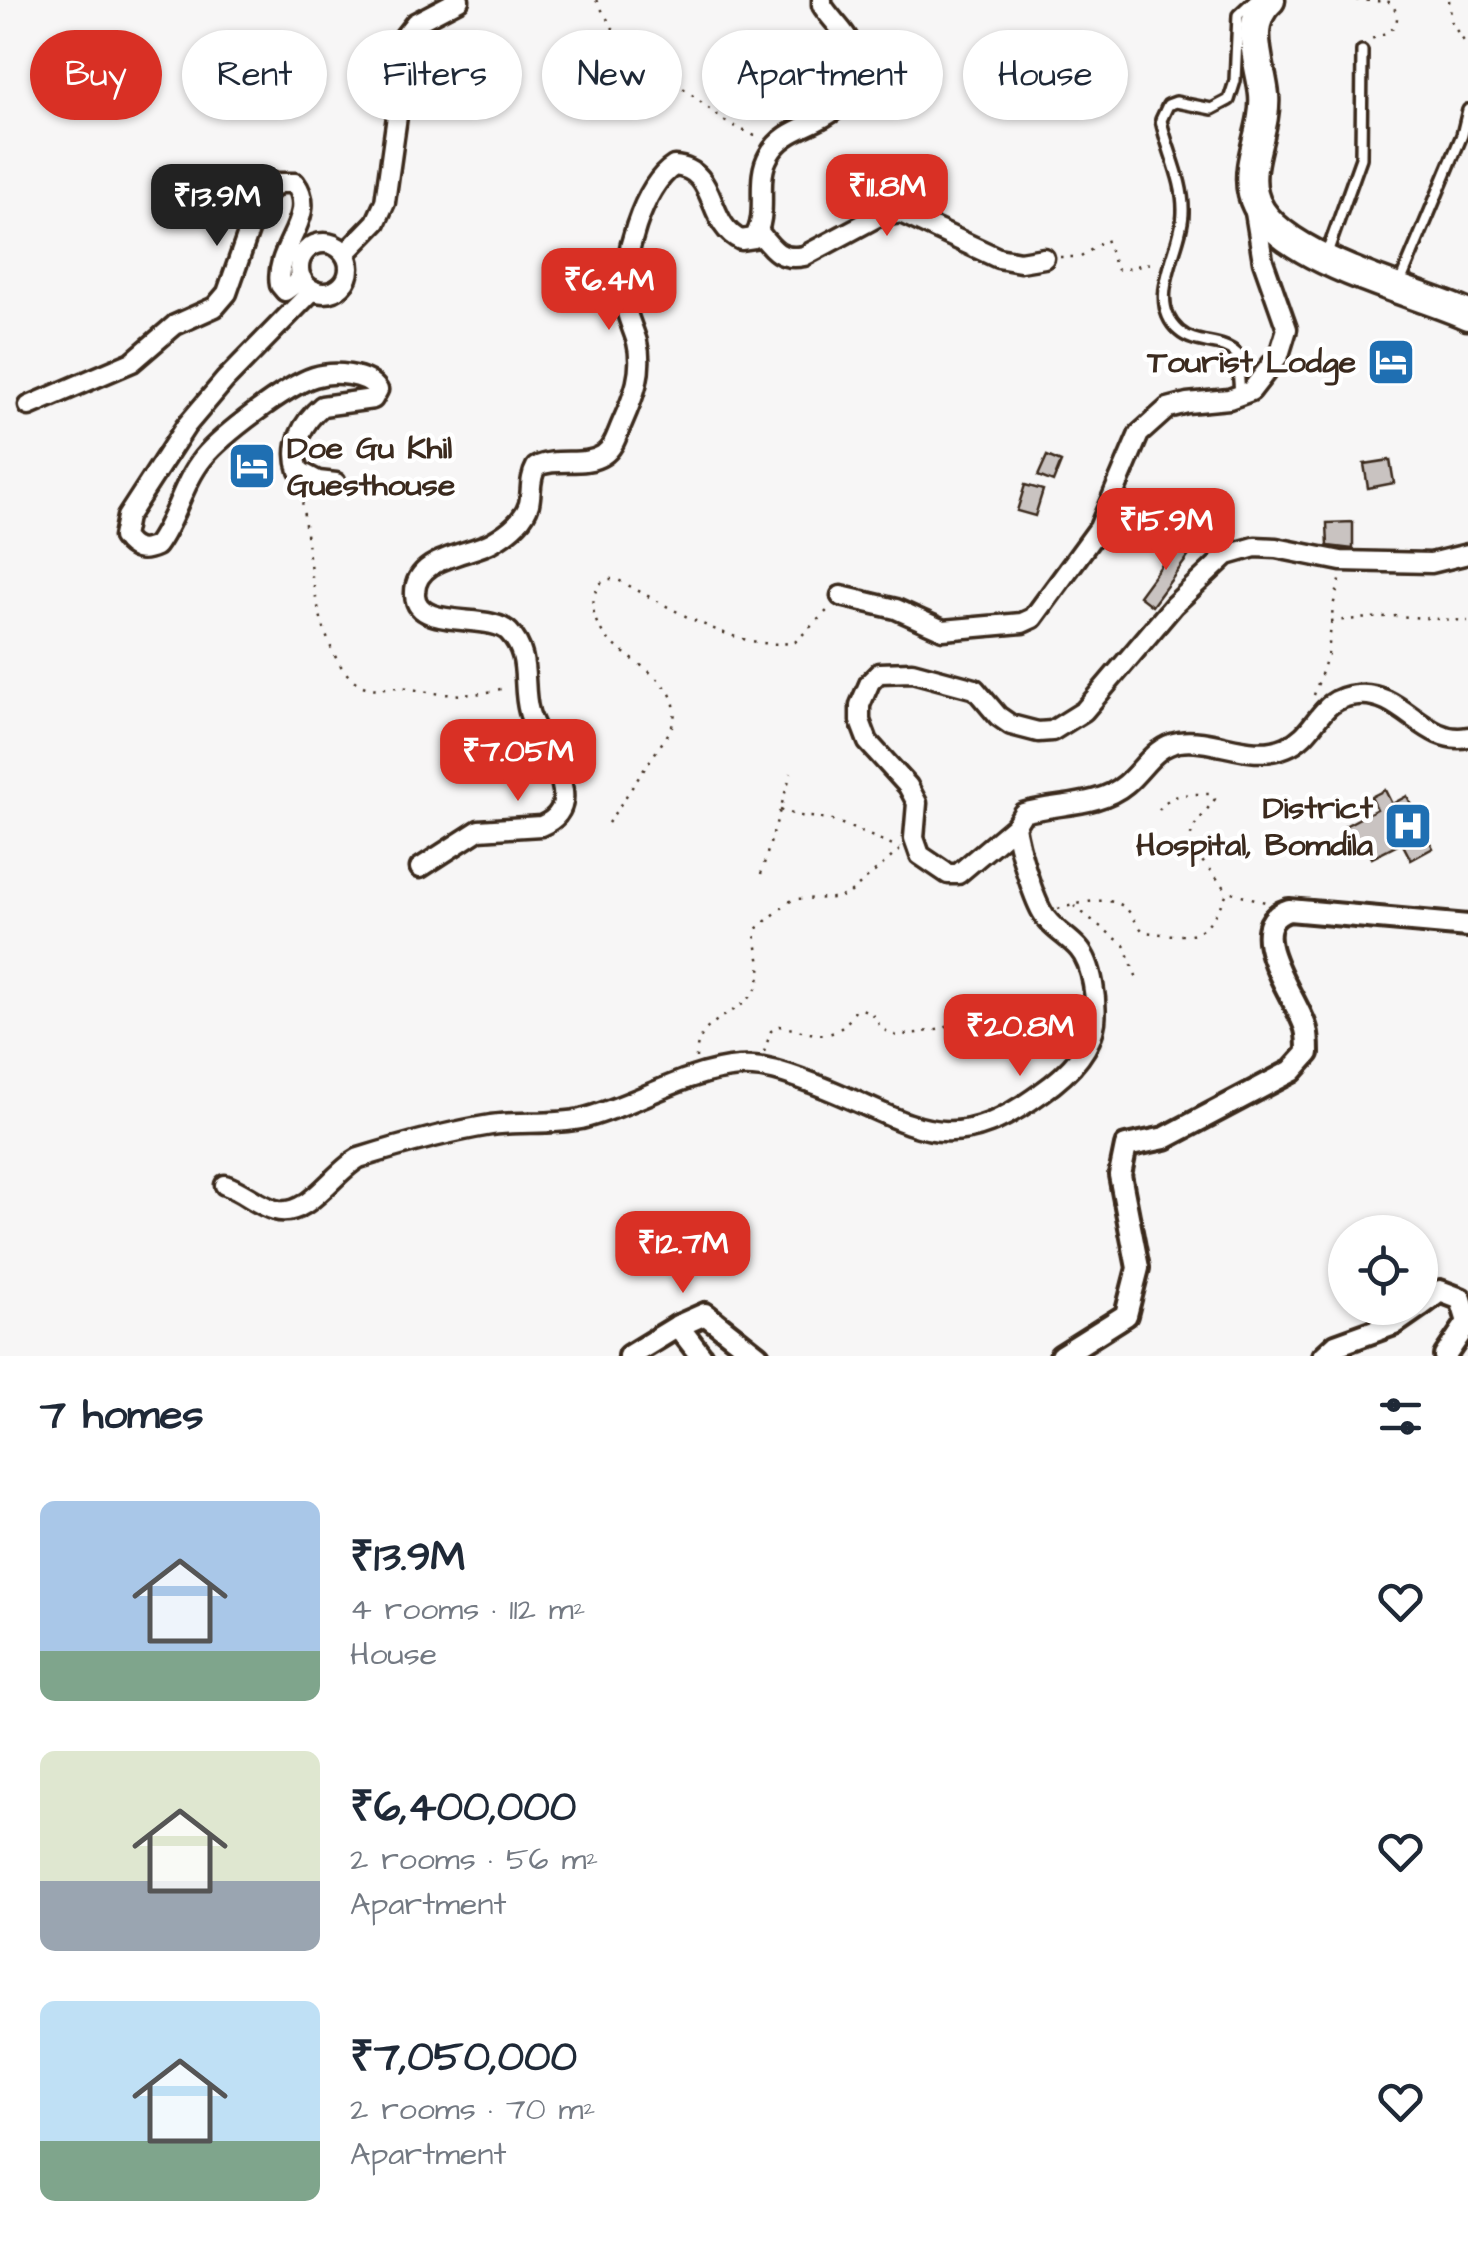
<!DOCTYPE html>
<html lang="en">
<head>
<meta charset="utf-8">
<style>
	:root { --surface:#fff; --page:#f2f2f3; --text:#1f2937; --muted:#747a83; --accent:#d93025 }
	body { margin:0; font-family:"Architects Daughter",sans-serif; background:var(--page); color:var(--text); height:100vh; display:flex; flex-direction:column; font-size:38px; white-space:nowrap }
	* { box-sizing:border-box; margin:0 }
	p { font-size:32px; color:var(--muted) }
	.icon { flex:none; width:55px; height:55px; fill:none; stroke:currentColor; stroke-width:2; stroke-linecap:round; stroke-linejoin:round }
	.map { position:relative; height:1356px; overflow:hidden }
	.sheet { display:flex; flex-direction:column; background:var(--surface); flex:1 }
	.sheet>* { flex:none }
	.top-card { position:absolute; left:30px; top:30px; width:1410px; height:90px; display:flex; gap:20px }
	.controls { position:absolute; left:1328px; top:1215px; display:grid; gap:20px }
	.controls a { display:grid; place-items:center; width:110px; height:110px; border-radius:50%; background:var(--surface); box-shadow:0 2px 8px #0004; font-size:50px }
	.price { position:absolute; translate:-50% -85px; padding:0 22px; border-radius:20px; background:var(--accent); color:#fff; font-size:32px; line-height:65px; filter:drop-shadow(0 2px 5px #0008) }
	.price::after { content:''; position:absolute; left:50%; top:60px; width:30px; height:22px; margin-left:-15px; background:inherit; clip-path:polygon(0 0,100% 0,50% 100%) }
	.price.active { background:#222; color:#fff }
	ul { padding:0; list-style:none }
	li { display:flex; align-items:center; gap:30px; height:250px; padding:0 40px }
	li span { display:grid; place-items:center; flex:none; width:280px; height:200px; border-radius:15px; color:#555 }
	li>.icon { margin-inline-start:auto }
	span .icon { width:120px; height:120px; fill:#fffc; stroke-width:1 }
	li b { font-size:42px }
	h2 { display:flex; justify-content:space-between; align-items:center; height:120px; padding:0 40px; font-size:42px }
	.tag { padding:0 35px; border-radius:45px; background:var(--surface); box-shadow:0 2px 8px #0004; font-size:35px; line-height:90px }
	.tag.active { background:var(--accent); color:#fff }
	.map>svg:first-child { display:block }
</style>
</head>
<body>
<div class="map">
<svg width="1468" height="1356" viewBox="0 0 1468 1356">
	<rect width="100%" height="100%" fill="#f7f6f6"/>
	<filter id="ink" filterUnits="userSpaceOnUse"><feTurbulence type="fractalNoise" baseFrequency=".01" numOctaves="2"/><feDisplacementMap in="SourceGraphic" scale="20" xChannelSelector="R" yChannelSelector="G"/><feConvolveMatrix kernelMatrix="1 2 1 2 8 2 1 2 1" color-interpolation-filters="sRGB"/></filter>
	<g filter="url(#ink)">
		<!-- building -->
		<g fill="#c9c3c1" stroke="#3b2a1e" stroke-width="2.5">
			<polygon points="1047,456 1061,462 1053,482 1038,476"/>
			<polygon points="1390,460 1394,483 1368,488 1364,464"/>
			<polygon points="1025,485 1043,490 1035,516 1017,511"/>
			<polygon points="1353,522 1353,549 1328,546 1327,523"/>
			<polygon points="1180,540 1193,550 1152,606 1139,596"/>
			<polygon points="1385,790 1392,804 1407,796 1433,848 1411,860 1402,843 1372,858 1365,843 1355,849 1343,827 1377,809 1371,797"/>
		</g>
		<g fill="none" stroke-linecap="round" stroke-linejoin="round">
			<!-- service casing -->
			<g stroke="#3b2a1e" stroke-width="16">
				<g id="service">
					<polyline points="1327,253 1361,158 1362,51"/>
					<polyline points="1399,285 1462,135 1468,110"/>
					<path d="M1240,394l-3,-40c-16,-15 -41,-8 -58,-23 -35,-31 4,-83 4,-119 1,-32 -16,-61 -22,-92l7,-15 8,-3 36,7 17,-9 6,-19 3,-66 16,-15"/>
				</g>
			</g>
			<!-- minor casing -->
			<g stroke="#3b2a1e" stroke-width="25">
				<g id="minor">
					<path d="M758,231c14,18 22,30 46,25l73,-39 24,-4 97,45 22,4 24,-4"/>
					<circle cx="324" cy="268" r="25"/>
					<polyline points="345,254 376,222 385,202 398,109 392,61 396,47 415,23 459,0"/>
					<path d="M313,290l-88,90 -39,46 -59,91 -4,20c9,13 18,16 33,9 20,-27 26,-62 47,-88 19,-23 83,-72 111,-81 19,-6 53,-4 64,13l-5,9 -51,7c-19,16 -32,39 -23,65l19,10 18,2"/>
					<path d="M29,406l103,-44 43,-37 40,-18 12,-14 32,-91 19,-19h17c25,33 -22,66 -15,102l5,6 17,-12"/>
					<polyline points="841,596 896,609 943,630 1022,623 1033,618 1099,528 1139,434 1168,408 1187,403 1229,399 1251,391 1279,355 1287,329 1263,261 1254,206"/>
					<polyline points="1015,826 958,874 948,874 920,855 914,838 917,803 908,786 868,742 860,721 860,705 870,682 879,673 912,672 975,689 998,716 1011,725 1038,732 1052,731 1084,711 1174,605 1227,555 1255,547 1276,548 1341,561 1431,563 1468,554"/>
					<path d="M420,868l59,-38 62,-4c53,-22 -4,-83 -12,-114 -8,-28 3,-56 -20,-80 -19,-20 -92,-1 -94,-37 -2,-38 54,-40 77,-53 14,-8 32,-21 37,-38 3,-14 0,-24 7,-37 21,-11 47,1 67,-12 11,-7 14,-21 19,-32 12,-27 22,-52 15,-81 -4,-14 -12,-29 -13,-44 -2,-36 18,-112 50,-132 45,3 31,58 67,74l13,-2c16,-24 0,-58 15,-83 21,-38 70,-24 84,-75 3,-9 4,-21 0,-30 -5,-17 -22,-30 -31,-45v-5"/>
					<path d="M225,1185c18,6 32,20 50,25 31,10 58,-38 84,-52 42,-13 88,-26 132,-33 30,-4 61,0 90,-6 54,-13 103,-48 158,-52 26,-2 49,7 73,16 99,37 131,82 229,10 23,-16 50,-41 54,-71 2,-20 -2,-57 -16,-73 -11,-13 -29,-21 -37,-37 -10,-18 -24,-65 -27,-86l8,-13c33,-10 76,-6 103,-29 18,-15 28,-38 53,-42 36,-5 71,20 107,5 33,-14 31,-49 71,-52 45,-5 67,51 111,42"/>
				</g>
			</g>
			<!-- tertiary casing -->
			<g stroke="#3b2a1e" stroke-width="28">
				<g id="tertiary">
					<polyline points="1420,1306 1440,1291 1461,1299 1468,1322 1445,1356"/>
					<polyline points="629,1356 678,1326"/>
					<polyline points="701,1356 678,1326 705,1314 758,1356"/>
					<path d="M1061,1356l65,-41 12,-47 -18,-93 6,-29 39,-8 127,-67 16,-18c0,-8 0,-17 -2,-24 -8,-30 -68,-104 -17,-119l179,16"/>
					<polyline points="1324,1356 1336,1345 1394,1324 1417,1308"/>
				</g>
			</g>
			<!-- trunk casing -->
			<g stroke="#3b2a1e" stroke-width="35">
				<path id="trunk" d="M1270,0c-28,24 -9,64 -6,95 3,33 -19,67 -11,99 14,63 161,96 215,121"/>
			</g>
			<!-- path -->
			<g stroke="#3b2a1e" stroke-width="2.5" stroke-dasharray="2.5 8" stroke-linecap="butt">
				<polyline points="596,0 618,37 726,122 761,139"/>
				<path d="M1356,0l35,2c17,27 -6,30 -24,39"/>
				<polyline points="1449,0 1452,24 1468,47"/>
				<path d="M1060,257h21l25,-18 10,30c13,3 25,-8 41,-5"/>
				<path d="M301,492c7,48 13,172 62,194 14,6 29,-1 45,2 33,8 67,10 99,-1"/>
				<polyline points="1331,621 1397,616 1468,621"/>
				<polyline points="1314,695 1328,654 1333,606 1341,577"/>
				<polyline points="780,810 799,816 830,819 900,848"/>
				<path d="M1159,810c11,-18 32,-16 50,-16l6,5 -22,29 -3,11 12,22 25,29"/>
				<path d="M608,823l62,-92c31,-68 -103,-72 -72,-146l10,-6h8c50,25 123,75 179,63l35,-34"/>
				<polyline points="761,874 791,773"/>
				<polyline points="1074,906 1124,945 1138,981"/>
				<path d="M1058,909c19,-5 47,-14 65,-3 9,6 13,19 21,26 54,6 59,8 84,-41l37,11"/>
				<path d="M764,1052l7,-21 8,-5c34,6 55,21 76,-15l7,-2 9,4 11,16 15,7 46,-7 35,-20 30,-8"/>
				<path d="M696,1058c0,-48 57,-39 64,-82 2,-15 -6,-32 -4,-47l37,-30 45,-1 12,-5 51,-44"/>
			</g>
			<!-- service -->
			<use href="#service" stroke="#fff" stroke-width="9"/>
			<!-- minor -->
			<use href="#minor" stroke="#fff" stroke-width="18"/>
			<!-- tertiary -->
			<use href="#tertiary" stroke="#fff" stroke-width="20"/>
			<!-- trunk -->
			<use href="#trunk" stroke="#fff" stroke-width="28"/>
		</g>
	</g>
	<!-- icons -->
	<defs>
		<g id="hotel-square" transform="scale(2.5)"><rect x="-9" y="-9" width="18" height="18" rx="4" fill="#1f6fb2" stroke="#fff"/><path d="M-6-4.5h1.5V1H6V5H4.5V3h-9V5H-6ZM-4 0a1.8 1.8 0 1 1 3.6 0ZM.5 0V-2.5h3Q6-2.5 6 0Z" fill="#fff"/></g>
		<g id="hospital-square" transform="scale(2.5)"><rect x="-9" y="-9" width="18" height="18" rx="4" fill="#1f6fb2" stroke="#fff"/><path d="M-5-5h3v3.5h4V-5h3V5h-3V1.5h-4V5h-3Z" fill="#fff"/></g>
	</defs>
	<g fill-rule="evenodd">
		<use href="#hotel-square" x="1391" y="362"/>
		<use href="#hotel-square" x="252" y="466"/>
		<use href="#hospital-square" x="1408" y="826"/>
	</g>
	<g text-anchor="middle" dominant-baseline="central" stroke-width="9" stroke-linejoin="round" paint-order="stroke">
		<!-- poi labels -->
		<g font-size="32" font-weight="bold" fill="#3b2a1e" stroke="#fff" text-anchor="end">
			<text x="1356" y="362">Tourist Lodge</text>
			<text x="287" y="448" text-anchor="start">Doe Gu Khil<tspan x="287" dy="37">Guesthouse</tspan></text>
			<text x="1373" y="808">District<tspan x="1373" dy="37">Hospital, Bomdila</tspan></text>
		</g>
	</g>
</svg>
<div class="controls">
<a><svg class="icon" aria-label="locate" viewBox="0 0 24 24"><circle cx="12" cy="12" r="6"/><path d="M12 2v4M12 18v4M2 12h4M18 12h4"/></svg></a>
</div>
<b class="price" style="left:887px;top:239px">₹11.8M</b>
<b class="price active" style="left:217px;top:249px">₹13.9M</b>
<b class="price" style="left:609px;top:333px">₹6.4M</b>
<b class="price" style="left:1166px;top:573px">₹15.9M</b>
<b class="price" style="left:518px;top:804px">₹7.05M</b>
<b class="price" style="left:1020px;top:1079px">₹20.8M</b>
<b class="price" style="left:683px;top:1296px">₹12.7M</b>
<div class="top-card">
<a class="tag active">Buy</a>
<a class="tag">Rent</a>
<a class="tag">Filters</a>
<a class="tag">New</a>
<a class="tag">Apartment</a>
<a class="tag">House</a>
</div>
</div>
<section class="sheet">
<h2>7 homes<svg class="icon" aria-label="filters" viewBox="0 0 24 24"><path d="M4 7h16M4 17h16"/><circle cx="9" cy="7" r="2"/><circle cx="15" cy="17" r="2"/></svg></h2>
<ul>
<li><span style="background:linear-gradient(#a9c7e8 75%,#7fa58c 0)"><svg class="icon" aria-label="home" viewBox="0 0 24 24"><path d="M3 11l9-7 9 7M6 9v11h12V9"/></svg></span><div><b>₹13.9M</b><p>4 rooms · 112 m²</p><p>House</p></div><svg class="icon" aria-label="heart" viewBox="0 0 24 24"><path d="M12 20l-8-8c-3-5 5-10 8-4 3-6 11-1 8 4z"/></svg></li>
<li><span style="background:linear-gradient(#dfe7d0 65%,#9aa5b1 0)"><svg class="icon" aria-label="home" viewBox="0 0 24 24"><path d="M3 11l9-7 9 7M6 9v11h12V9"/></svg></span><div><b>₹6,400,000</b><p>2 rooms · 56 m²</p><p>Apartment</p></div><svg class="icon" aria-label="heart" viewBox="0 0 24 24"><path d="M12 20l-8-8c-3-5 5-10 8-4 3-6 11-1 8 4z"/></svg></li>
<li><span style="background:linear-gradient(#bfe0f5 70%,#7fa58c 0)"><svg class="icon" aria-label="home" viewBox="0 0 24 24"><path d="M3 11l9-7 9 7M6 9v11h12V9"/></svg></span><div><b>₹7,050,000</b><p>2 rooms · 70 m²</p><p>Apartment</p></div><svg class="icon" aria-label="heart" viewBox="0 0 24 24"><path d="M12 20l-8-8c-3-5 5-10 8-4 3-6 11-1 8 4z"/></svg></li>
</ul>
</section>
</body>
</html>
